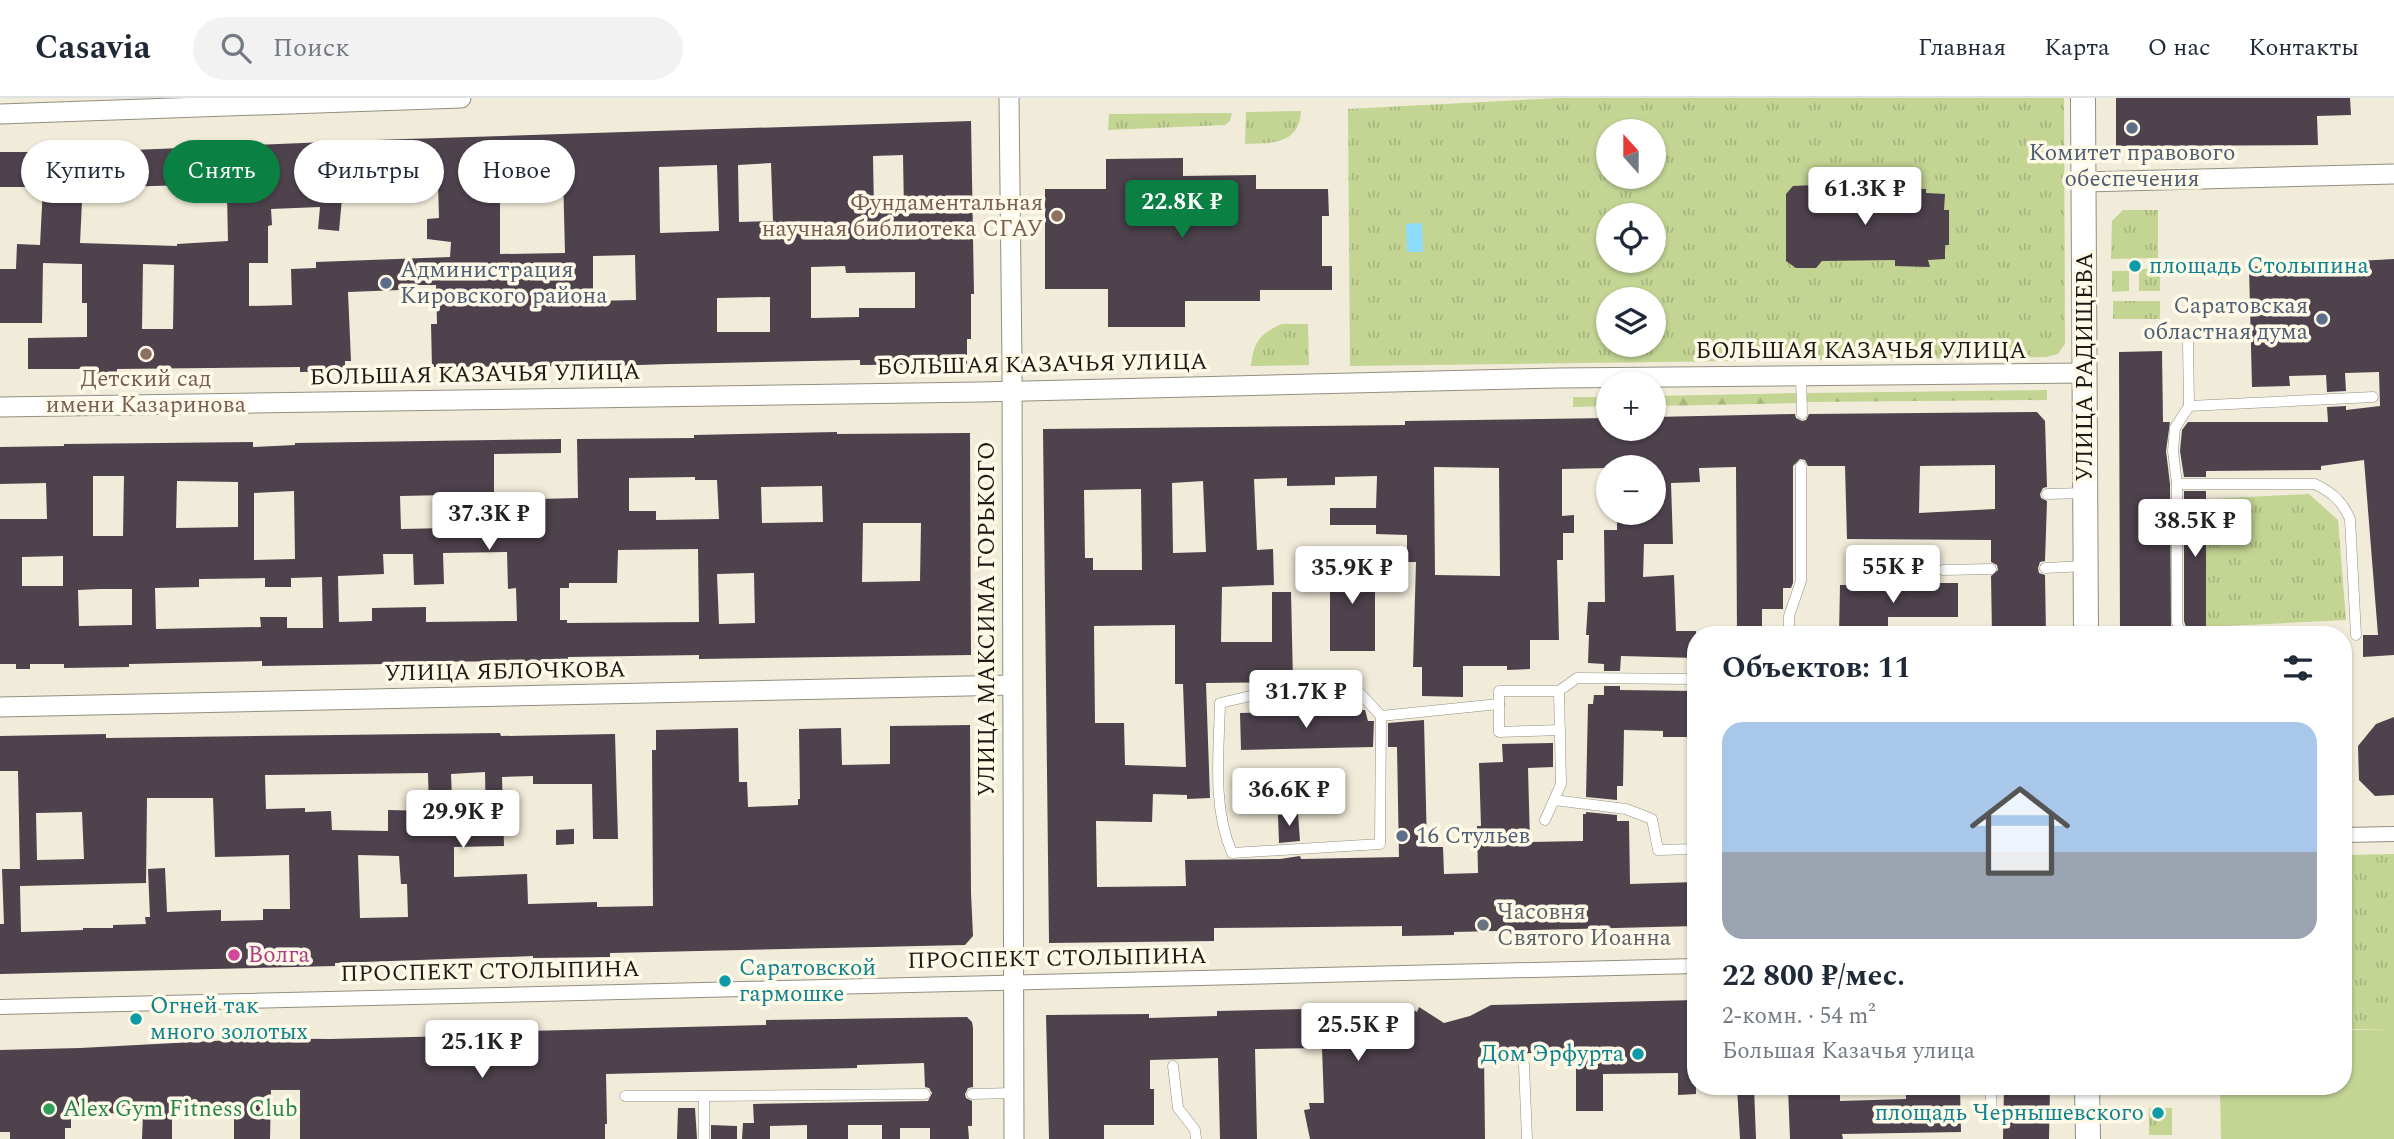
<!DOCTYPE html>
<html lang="ru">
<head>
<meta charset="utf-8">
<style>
	:root { --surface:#fff; --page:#f2f2f3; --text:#1f2937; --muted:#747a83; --line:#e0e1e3; --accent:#0b8043 }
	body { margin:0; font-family:Spectral,serif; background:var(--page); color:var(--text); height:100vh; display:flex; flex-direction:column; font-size:26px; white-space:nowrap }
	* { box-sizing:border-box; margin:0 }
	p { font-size:23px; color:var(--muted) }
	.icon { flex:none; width:38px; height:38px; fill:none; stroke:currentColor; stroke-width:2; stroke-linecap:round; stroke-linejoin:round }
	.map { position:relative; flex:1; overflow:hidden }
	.details { position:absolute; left:1687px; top:528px; width:665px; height:469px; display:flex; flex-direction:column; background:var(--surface); border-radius:28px; box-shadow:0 2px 5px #0004 }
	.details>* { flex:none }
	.hud { position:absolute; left:21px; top:42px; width:665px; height:63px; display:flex; gap:14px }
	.needle { width:46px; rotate:339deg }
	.fabs { position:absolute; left:1596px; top:21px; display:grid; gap:14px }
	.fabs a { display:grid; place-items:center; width:70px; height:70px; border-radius:50%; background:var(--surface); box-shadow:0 2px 5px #0004; font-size:35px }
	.price { position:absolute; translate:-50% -60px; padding:0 16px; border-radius:7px; background:#fff; color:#222; font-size:23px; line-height:46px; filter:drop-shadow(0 2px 4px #0008) }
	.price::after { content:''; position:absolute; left:50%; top:42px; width:21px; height:16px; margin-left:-10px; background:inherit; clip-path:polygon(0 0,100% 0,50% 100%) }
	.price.active { background:var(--accent); color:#fff }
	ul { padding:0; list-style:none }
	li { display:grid; align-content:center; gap:14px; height:371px; padding:0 35px }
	li span { display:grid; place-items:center; height:217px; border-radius:21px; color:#555 }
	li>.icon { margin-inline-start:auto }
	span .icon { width:126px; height:126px; fill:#fffc; stroke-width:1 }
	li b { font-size:30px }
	h2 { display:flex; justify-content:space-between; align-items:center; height:84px; padding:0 35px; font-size:30px }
	.chip { padding:0 24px; border-radius:32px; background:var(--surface); box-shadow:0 2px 5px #0004; font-size:24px; line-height:63px }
	.chip.active { background:var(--accent); color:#fff }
	header { display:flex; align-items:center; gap:42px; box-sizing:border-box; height:98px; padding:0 35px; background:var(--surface); border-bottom:2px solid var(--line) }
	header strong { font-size:33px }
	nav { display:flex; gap:38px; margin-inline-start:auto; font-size:24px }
	.search { width:490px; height:63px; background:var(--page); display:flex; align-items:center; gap:18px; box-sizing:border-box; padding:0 24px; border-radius:38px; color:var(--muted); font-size:26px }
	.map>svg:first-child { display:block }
</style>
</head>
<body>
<header>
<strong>Casavia</strong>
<div class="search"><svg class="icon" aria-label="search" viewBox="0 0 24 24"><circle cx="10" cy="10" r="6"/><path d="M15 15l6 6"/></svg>Поиск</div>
<nav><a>Главная</a><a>Карта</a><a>О нас</a><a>Контакты</a></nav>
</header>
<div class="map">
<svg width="2394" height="1041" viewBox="0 0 2394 1041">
	<defs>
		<pattern id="grass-tufts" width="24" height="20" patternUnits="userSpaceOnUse" patternTransform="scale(1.75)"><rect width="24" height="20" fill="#c3d493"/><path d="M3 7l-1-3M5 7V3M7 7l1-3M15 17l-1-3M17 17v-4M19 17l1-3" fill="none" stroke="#a7b57e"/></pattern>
		<pattern id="forest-firs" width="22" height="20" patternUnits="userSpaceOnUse" patternTransform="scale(1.75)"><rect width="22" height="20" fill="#c3d493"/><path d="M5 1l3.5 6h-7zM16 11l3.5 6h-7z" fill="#a7b57e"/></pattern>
	</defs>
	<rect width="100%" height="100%" fill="#f1ecda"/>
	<!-- grass -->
	<g fill="url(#grass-tufts)" fill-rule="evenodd">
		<path d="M1560,0h504l1,246 -7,10 -12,3 -696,9 -2,-257zM1608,33h46v46h-46zM1608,117h46v46h-46zM1608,201h46v46h-46z"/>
		<path d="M1301,13c-2,34 -29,32 -56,33l1,-32z"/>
		<polygon points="1232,15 1230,23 1225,27 1108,32 1109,16"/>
		<polygon points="2123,112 2158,112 2158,160 2111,161 2112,123"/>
		<rect x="2139" y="171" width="21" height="22"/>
		<polygon points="2112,173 2129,173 2129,193 2112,194"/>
		<rect x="2113" y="203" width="47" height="18"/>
		<path d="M1282,226h26l1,41 -58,1c2,-23 9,-33 31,-42z"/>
		<polygon points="2309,396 2338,422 2346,522 2206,529 2206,401"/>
		<polygon points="2394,756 2394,931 2343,931 2343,757"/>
		<rect x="2149" y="1010" width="23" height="27"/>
	</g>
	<!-- forest -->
	<g fill="url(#forest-firs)">
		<polygon points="2047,292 2047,302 1807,304 1806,295"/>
		<polygon points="1799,295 1799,305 1654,308 1654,298"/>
		<polygon points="1573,299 1608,299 1608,308 1573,309"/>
	</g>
	<!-- pitch -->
	<polygon fill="#c3d493" points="2394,931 2394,1041 2221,1041 2220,989 2343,989 2343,932"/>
	<!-- water -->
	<polygon fill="#8ddcfd" points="1422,125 1423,154 1407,154 1406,126"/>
	<!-- building -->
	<g fill="#4e424d" fill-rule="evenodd">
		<polygon points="2116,0 2350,0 2351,17 2317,18 2318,47 2116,48"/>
		<path d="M971,23l3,173h-3v45h-4v25l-107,1v-5l-190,4 -62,2v3h-39v-3l-137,1 -1,-43h6l-1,-39h-36v5l-52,2 3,69h-6v10l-45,1v-5l-183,2v7h-30v-7h-59v-31l59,-1v-34h-5v-39l-39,-1 -1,60h-42v-54h16l1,-25 23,1 3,-58h-43v-35h132v-2l244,-10zM903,57l1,56h-30l-1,-55zM771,65l2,58 -34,1 -1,-57zM717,67l2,66 -59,2 -1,-66zM563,76l2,79 -65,1v-52h4l-1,-26zM83,82h34v7l73,-2 1,10 36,-1 1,47 -51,3v2l-97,-3zM438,87l1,33 -12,1v20l24,3 -1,15 -134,5v6l-25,1 1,36 -43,1v-43h19v-37l4,-1 -1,-16 49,-2 -2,22 21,2 4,-44zM635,157l1,45 -43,1v-45zM143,166l31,1 -1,64h-31zM845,168l1,7 69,-1v36h-56v9l-48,1v-51zM770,199v35h-53v-34z"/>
		<polygon points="1183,60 1183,78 1256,77 1256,91 1328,91 1329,118 1322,118 1322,168 1332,168 1332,192 1260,192 1260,203 1185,203 1185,229 1108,229 1108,191 1045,191 1045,91 1106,91 1106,61"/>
		<polygon points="1815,87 1824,95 1891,95 1891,90 1926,91 1926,95 1945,96 1944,112 1949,112 1949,147 1945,147 1945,161 1928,162 1930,169 1895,168 1895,162 1822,163 1816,170 1796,170 1786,163 1786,96 1793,88"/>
		<polygon points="2394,161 2394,557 2363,559 2363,537 2378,537 2364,362 2321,368 2321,372 2206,373 2206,379 2184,379 2180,353 2182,332 2188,324 2328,324 2327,309 2346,308 2346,312 2380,308 2379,274 2345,275 2346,293 2327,294 2326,277 2289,278 2290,288 2252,289 2249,169"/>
		<polygon points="2162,253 2163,324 2170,324 2166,353 2170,386 2171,529 2161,529 2161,537 2120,537 2119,254"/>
		<path d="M2037,314l8,9 2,66 -4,1 -3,6 1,4 6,3 -2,60 -5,1 -2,6 1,5 6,2 1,60h-54l-1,-59 7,-6 -1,-5 -6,-3v-22l-144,-1 -2,-73h-37l-3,-6 -5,-1 -7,7v117l-2,5h-8v21h-21v26h-25l-1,-168 -37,1 1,14 -29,1 2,61h-29l-1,33 31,-2 2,56h20v27l-75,-2 -1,15h-16v-7l-16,-1 1,-28h-3l2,-33h17l-1,-72h13v-17h37v-46l-92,2v47l12,-1v18h-11v27h-6l2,80h-29v29l-23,1v-4h-44v31l-41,-1v-29h-9l3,-105h-9v-27l-31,-1v-9h-46v-17h46l1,-32 -42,1v8l-48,1v-8l-33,1 3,71 16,-1 1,36 -52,2 -1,55h51v-50h19l2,90 -87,1 4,115 -23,1v-4l-34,-1 -1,28 -56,-1 1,66 89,-1 -1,-26 95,-1 20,-3 1,3 98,-2 -2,-110h-9v-24l36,-3 3,127h16l1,27 34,-1 -1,-47h4l-2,-63 24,-1 -1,-18 51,-1v24l-25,1 2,74 53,-1v-27h3v-2l31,3v6h12l1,63 66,-2v44l-242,6v3l-52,1v-10l-188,2v13l-165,2 -6,-514 362,-4v-4l203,-3v11h46v-12l141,-3 1,4 6,3 4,-1 3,-6zM1995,367v44l-76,4 1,-47zM1434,369l65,1 1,108 -65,-1zM1203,383l3,71 -33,1 -1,-70zM1141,391l1,81h-49v-12h-8l-1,-68zM1175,527v59h8l3,83 -61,-2 -1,-42h-29l-1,-97z"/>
		<path d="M837,334v2l133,-1 1,222 -272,4v-4l-131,2v4l-182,1v2l-124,2v-5l-133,3v3l-65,1v-4h-34v5h-14v-5h-16v-145h47l-1,-36 -46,1v-37l64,-1v-2l189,-2v5l42,-2v-2l266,-4v14l-67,1v46l84,-2 -1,-59 117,-1v-3zM93,378h31l-1,60h-30zM695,379v3h22l2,39 -63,1v-9h-27v-33zM177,383l61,1v45l-62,1zM822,388l1,36 -61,1 -1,-36zM294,393l1,68 -41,1v-67zM448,397v33l-47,1 -1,-33zM863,425h58l-1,58 -58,1zM698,451l1,73 -132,1v-3h-7v-32h9v-5h48l1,-33zM507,454l1,37 8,-1 1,33 -91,1v-15l-54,1v13l-33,1 -1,-46 46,-2 -1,-20h30l1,31 30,-1 -1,-31zM63,458v30h-41v-29zM754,475l1,50 -36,1 -2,-50zM322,479l1,51h-36v-11h-27l1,10 -105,2 -1,-41 44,-1v-8l66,-1v9h26v-9zM99,491h33v36l-53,1 -1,-36z"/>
		<polygon points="2184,393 2206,393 2206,529 2186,529 2184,523"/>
		<rect x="1330" y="462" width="45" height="91"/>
		<polygon points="1862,482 1884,482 1884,485 1958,485 1958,519 1888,519 1888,537 1839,537 1840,487 1862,487"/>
		<polygon points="1604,588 1620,588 1620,592 1696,593 1696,639 1663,639 1663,633 1624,632 1623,688 1617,688 1617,702 1586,699 1588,606 1593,606 1594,597 1604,597"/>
		<polygon points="1365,612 1368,623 1374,623 1373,649 1241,652 1240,615"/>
		<polygon points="2394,619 2394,697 2375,698 2359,682 2358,648 2376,626"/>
		<path d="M970,627l1,168 2,43 -8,9 -355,8v4l-77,1v-2l-198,7v3l-335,8v-50h4l-2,-55h18l-2,-98h-18v-35l106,-2v4l394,-5 1,3 114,-2 3,105h-25l-1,-55h-59v-8l-31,1 2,69 -50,1v30l73,-3 1,30 69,-2v5l56,-1 -1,-156h4v-20l82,-2 1,54h8l1,25 50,-2v-6h2l-1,-70 42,-1 1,37 48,-1v-38zM485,674l1,51 -33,1 -2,-50zM428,675l1,38 -41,-1v21l-56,-1 -1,-19 -26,1v-4l-39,1 -1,-34zM147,700h66l2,59 74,-2 1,54h-27v11l-42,1v-11l-54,2 -2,-44 -17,1 2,48h-5l1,7 -33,1v3h-30v2l-62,2 -1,-46 126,-3zM82,714l2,47 -47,1 -1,-47zM358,757l41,1 2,28h6l1,33 -48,1z"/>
		<polygon points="1298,716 1300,743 1279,745 1278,717"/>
		<polygon points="574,731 574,746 556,747 556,732"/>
		<polygon points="1696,902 1696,996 1678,997 1678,975 1603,976 1603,1013 1576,1013 1576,954 1484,956 1485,1041 1310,1041 1304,1012 1310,1011 1309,1005 1324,1005 1322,950 1255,951 1257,1041 1220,1041 1218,960 1150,962 1150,991 1154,991 1154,1027 1104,1027 1104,1041 1049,1041 1046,917 1149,916 1149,920 1217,918 1217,913 1357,910 1357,923 1386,911 1407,912 1409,909 1417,914 1419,909 1444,925 1470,918 1491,907"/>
		<polygon points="967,919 972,924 973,930 973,989 968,990 965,996 966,1000 972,1003 972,1028 968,1028 969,1041 930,1041 930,1030 900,1030 900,1041 882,1041 882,1027 848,1027 848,1041 807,1041 807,1027 770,1028 770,1041 742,1041 743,1025 754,1025 753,1006 928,1003 932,995 929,990 925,989 924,965 857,967 857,970 606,976 607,1026 605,1026 605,1041 300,1041 300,992 271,992 270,1041 234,1041 234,1010 172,1013 172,1041 142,1041 143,1014 71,1017 71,1030 65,1030 65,1041 10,1041 10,1034 0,1034 0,952 80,950 232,942 232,940 330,941 452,938 452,935 766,927 766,922"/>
		<polygon points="1737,989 1754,989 1756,1041 1740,1041"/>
		<polygon points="1788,989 1840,989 1840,1003 1906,1001 1906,989 1960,989 1961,1034 1842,1036 1843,1041 1790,1041"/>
		<polygon points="2004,989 2050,989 2049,1041 2003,1041"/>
		<polygon points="678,1010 695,1010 697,1041 677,1041"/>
		<polygon points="711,1027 737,1028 737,1041 711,1041"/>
	</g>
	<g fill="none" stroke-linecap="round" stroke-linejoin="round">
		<!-- service casing -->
		<g stroke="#938e7e" stroke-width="11">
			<g id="service">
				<polyline points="2188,245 2189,308 2373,299"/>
				<polyline points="1801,277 1802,316"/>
				<path d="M2177,386h138c18,9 27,17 35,35l6,116"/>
				<polyline points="2047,396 2085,395"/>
				<polyline points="2045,470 2085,468"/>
				<polyline points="1943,472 1991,471"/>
				<polyline points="2180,535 2177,524 2177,386 2173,353 2175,330 2189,308"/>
				<polyline points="1789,537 1789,518 1801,483 1801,368"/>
				<path d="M1358,593l23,25 -1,128 -148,9c-20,-46 -13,-101 -12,-150l35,-8z"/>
				<polyline points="1499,606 1499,634 1560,632"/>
				<polyline points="1381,618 1499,606 1499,593 1559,593 1577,580 1696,581"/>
				<polyline points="1554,702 1626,711 1652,721 1658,752 1696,751"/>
				<polyline points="1545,722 1561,686 1559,593"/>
				<polyline points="1524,967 1527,1041"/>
				<polyline points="1173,968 1178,1010 1195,1032 1196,1041"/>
				<polyline points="1991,989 1991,1010"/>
				<polyline points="972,996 1013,995"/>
				<polyline points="625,998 704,998"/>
				<polyline points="704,1041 704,998 925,996"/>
			</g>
		</g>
		<!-- pedestrian casing -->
		<g stroke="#938e7e" stroke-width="16">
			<g id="pedestrian">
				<polyline points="2343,737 2394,736"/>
				<polyline points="0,909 1696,868"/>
			</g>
		</g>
		<!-- minor casing -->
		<g stroke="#938e7e" stroke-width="21">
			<g id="minor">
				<polyline points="1009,0 1012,267 1014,1041"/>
				<polyline points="0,16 461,0"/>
				<polyline points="2084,84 2394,76"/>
				<polyline points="0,309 980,294 1559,280 2085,275"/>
				<polyline points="0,609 1012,587"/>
			</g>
		</g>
		<!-- tertiary casing -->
		<g stroke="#938e7e" stroke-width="26">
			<g id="tertiary">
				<polyline points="2083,0 2086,537"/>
				<polyline points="2087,989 2088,1041"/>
			</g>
		</g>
		<!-- service -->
		<use href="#service" stroke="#fff" stroke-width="10"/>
		<!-- pedestrian -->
		<use href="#pedestrian" stroke="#fff" stroke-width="14"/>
		<!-- minor -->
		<use href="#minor" stroke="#fff" stroke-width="19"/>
		<!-- tertiary -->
		<use href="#tertiary" stroke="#fff" stroke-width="24"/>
	</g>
	<!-- markers -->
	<g fill="#5c6f8a" stroke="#fff9e8" stroke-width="2.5">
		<circle cx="2132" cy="30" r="7"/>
		<circle cx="386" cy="185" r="7"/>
		<circle cx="2322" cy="221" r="7"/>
		<circle cx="1402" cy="738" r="7"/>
	</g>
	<g fill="#8d6e63" stroke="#fff9e8" stroke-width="2.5">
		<circle cx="1057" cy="118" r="7"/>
		<circle cx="146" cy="256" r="7"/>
	</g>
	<g fill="#0f9aa8" stroke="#fff9e8" stroke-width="2.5">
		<circle cx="2135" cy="168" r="7"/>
		<circle cx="725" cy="883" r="7"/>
		<circle cx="136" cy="921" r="7"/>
		<circle cx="1638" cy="956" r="7"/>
		<circle cx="2158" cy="1015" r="7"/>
	</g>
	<circle fill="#6b7280" stroke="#fff9e8" stroke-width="2.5" cx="1483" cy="827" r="7"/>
	<circle fill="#d1479c" stroke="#fff9e8" stroke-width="2.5" cx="234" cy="857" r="7"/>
	<circle fill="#2e9e5b" stroke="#fff9e8" stroke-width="2.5" cx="49" cy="1011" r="7"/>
	<g text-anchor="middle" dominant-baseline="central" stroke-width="7" stroke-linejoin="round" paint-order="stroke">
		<!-- service labels -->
		<g font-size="23" fill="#4e5e75" stroke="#fff9e8" text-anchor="start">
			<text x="2132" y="55" text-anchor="middle">Комитет правового<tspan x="2132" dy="26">обеспечения</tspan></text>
			<text x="400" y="172">Администрация<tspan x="400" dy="26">Кировского района</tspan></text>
			<text x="2308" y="208" text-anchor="end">Саратовская<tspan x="2308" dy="26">областная дума</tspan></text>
			<text x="1416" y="738">16 Стульев</text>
		</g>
		<!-- education labels -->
		<g font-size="23" fill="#785e54" stroke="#fff9e8" text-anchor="end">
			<text x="1043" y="105">Фундаментальная<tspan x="1043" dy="26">научная библиотека СГАУ</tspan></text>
			<text x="146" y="281" text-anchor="middle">Детский сад<tspan x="146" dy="26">имени Казаринова</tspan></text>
		</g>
		<!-- culture labels -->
		<g font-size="23" fill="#0d838f" stroke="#fff9e8" text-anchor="start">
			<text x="2149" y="168">площадь Столыпина</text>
			<text x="739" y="870">Саратовской<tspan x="739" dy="26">гармошке</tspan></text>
			<text x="150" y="908">Огней так<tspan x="150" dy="26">много золотых</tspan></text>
			<text x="1624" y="956" text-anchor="end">Дом Эрфурта</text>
			<text x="2144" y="1015" text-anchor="end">площадь Чернышевского</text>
		</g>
		<!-- street labels -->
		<g font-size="23" fill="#1d1b15" stroke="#fff9e8">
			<text x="1861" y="253">БОЛЬШАЯ КАЗАЧЬЯ УЛИЦА</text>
			<text transform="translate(1042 267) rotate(-1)">БОЛЬШАЯ КАЗАЧЬЯ УЛИЦА</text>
			<text transform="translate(2085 269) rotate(-90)">УЛИЦА РАДИЩЕВА</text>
			<text transform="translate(475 277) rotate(-1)">БОЛЬШАЯ КАЗАЧЬЯ УЛИЦА</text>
			<text transform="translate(987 521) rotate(-90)">УЛИЦА МАКСИМА ГОРЬКОГО</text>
			<text transform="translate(505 574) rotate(-1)">УЛИЦА ЯБЛОЧКОВА</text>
			<text transform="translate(1057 861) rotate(-1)">ПРОСПЕКТ СТОЛЫПИНА</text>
			<text transform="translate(490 874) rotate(-1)">ПРОСПЕКТ СТОЛЫПИНА</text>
		</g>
		<!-- worship labels -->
		<g font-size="23" fill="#5b616d" stroke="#fff9e8" text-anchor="start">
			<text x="1497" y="814">Часовня<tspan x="1497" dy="26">Святого Иоанна</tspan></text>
		</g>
		<!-- hotel labels -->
		<g font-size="23" fill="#b23c85" stroke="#fff9e8" text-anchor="start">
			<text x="248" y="857">Волга</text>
		</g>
		<!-- leisure labels -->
		<g font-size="23" fill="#27864d" stroke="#fff9e8" text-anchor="start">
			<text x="63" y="1011">Alex Gym Fitness Club</text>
		</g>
	</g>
</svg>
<div class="fabs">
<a><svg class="needle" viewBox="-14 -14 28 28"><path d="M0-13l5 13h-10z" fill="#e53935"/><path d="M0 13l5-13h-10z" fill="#747a83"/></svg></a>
<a><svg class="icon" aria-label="locate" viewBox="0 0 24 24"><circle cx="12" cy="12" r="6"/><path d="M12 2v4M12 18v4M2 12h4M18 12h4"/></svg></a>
<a><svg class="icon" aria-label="layers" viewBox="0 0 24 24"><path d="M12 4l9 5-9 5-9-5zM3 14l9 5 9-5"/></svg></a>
<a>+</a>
<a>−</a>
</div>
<b class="price" style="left:1865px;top:129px">61.3K ₽</b>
<b class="price active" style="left:1182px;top:142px">22.8K ₽</b>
<b class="price" style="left:489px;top:454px">37.3K ₽</b>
<b class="price" style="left:2195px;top:461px">38.5K ₽</b>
<b class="price" style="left:1893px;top:507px">55K ₽</b>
<b class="price" style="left:1352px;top:508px">35.9K ₽</b>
<b class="price" style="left:1306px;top:632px">31.7K ₽</b>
<b class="price" style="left:1289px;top:730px">36.6K ₽</b>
<b class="price" style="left:463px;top:752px">29.9K ₽</b>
<b class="price" style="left:1358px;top:965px">25.5K ₽</b>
<b class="price" style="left:482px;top:982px">25.1K ₽</b>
<div class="hud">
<a class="chip">Купить</a>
<a class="chip active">Снять</a>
<a class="chip">Фильтры</a>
<a class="chip">Новое</a>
</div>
<section class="details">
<h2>Объектов: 11<svg class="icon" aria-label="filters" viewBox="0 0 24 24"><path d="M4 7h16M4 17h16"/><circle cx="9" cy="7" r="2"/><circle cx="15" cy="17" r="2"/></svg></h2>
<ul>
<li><span style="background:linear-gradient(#a9c7e8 60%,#9aa5b1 0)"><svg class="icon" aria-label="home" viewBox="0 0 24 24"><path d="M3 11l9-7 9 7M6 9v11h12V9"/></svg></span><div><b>22 800 ₽/мес.</b><p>2-комн. · 54 m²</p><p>Большая Казачья улица</p></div></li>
</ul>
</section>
</div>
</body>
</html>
